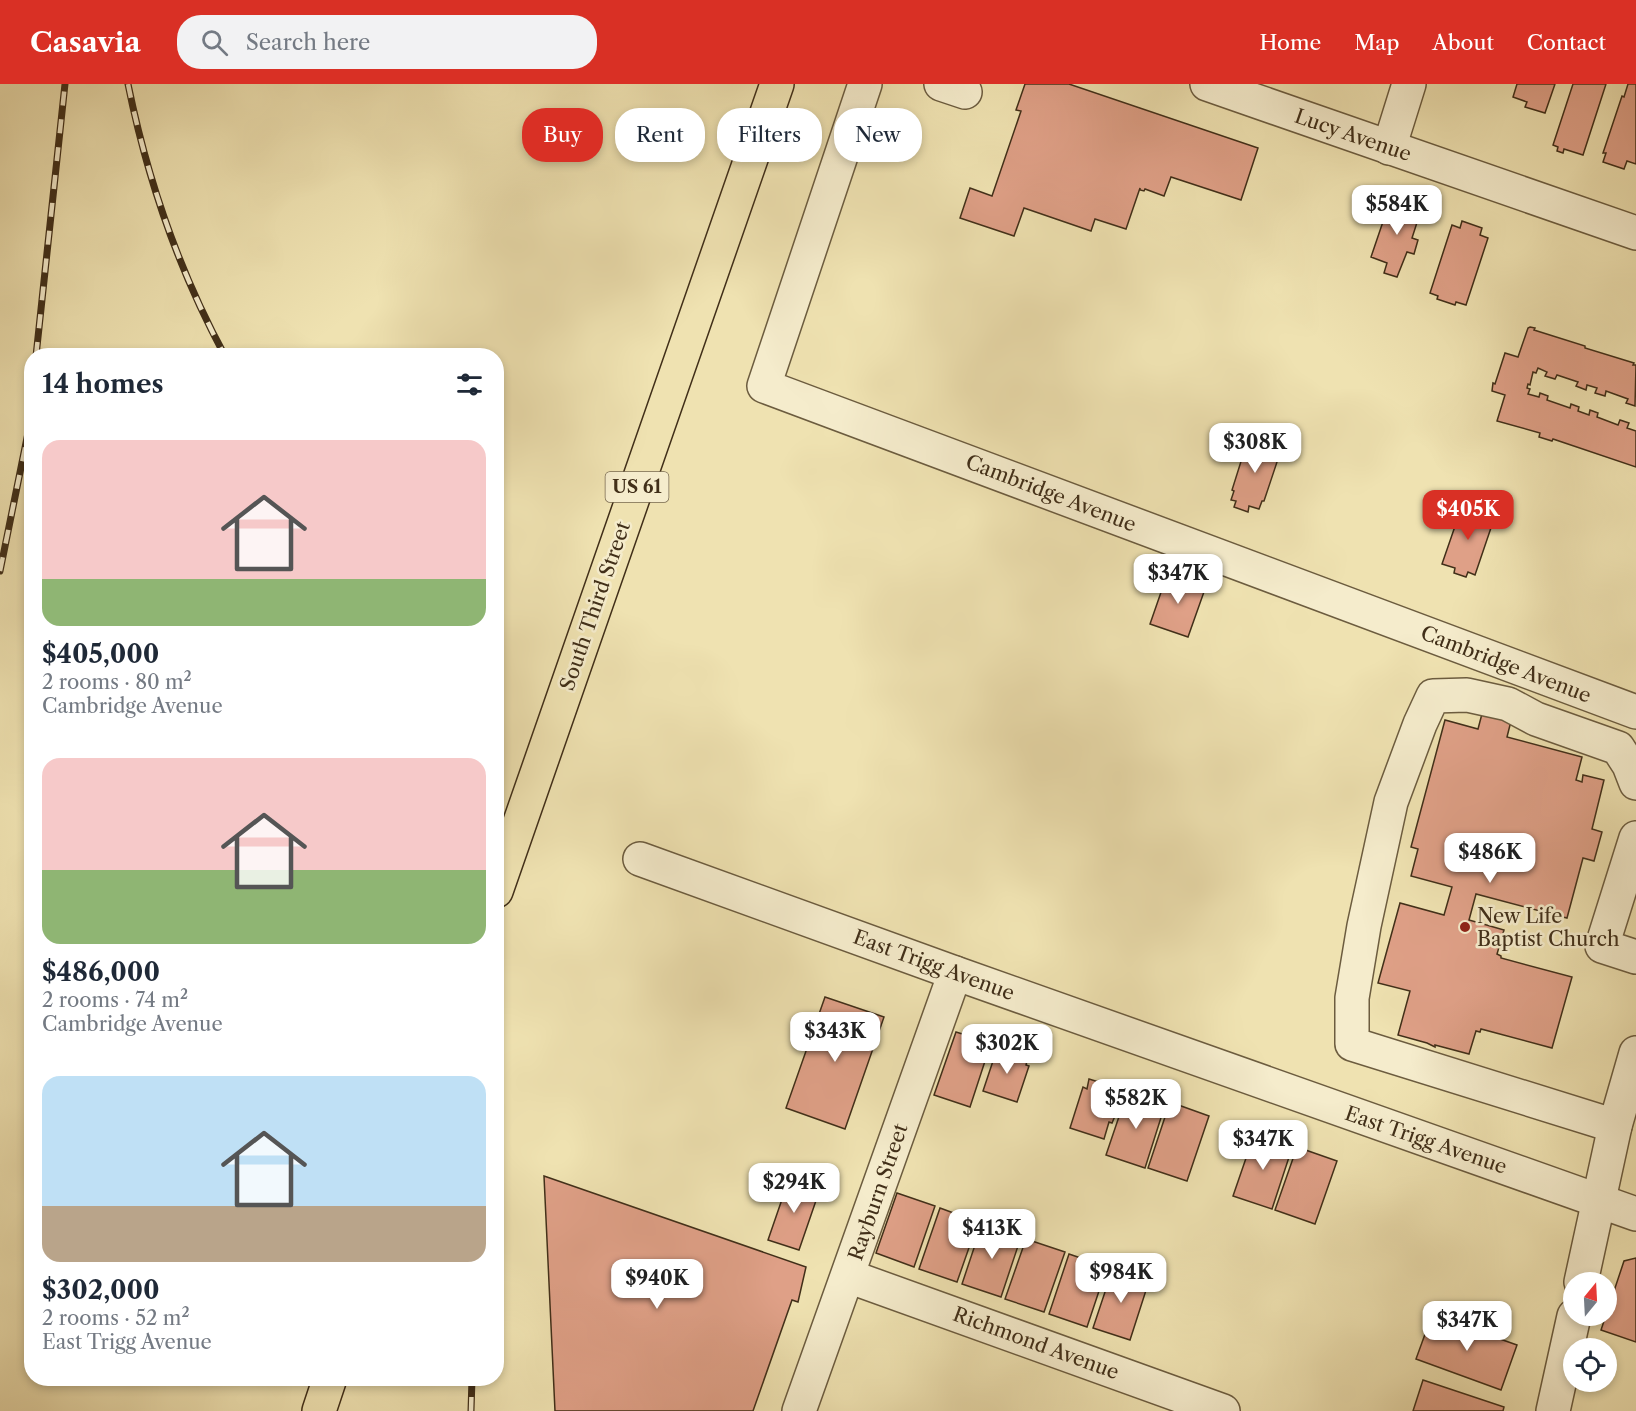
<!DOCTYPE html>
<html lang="en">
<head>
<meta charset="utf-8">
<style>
	:root { --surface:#fff; --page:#f2f2f3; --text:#1f2937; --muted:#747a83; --accent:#d93025 }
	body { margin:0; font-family:"Libre Caslon Text",serif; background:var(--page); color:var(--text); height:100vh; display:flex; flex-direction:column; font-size:22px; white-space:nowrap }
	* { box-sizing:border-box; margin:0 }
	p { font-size:20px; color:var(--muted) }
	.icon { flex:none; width:33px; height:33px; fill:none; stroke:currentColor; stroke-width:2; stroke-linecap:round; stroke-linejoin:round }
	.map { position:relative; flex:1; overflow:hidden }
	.drawer { position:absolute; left:24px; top:264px; width:480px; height:1038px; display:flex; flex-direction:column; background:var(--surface); border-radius:24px; box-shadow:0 3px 9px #0003 }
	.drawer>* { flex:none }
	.banner { position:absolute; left:522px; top:24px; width:570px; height:54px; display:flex; gap:12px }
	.needle { width:39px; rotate:18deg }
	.controls { position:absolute; left:1563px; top:1188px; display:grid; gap:12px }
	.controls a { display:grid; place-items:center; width:54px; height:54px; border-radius:50%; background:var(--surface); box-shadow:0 3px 9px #0003; font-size:30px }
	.price { position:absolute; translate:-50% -51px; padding:0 14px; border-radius:12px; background:#fff; color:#222; font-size:20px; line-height:39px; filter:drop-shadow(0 2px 3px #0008) }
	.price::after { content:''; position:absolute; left:50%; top:36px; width:18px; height:14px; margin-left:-9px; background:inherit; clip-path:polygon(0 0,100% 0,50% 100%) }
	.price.on { background:var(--accent); color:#fff }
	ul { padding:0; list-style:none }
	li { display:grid; align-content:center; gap:12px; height:318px; padding:0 18px }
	li span { display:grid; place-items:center; height:186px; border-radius:18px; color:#555 }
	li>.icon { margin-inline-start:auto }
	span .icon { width:108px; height:108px; fill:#fffc; stroke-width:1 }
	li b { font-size:26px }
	h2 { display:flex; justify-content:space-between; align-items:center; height:72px; padding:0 18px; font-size:26px }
	.chip { padding:0 21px; border-radius:24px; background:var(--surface); box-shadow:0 3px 9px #0003; font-size:21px; line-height:54px }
	.chip.on { background:var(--accent); color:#fff }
	header { display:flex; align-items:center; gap:36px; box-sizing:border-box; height:84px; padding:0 30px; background:var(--accent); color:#fff }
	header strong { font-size:28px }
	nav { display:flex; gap:33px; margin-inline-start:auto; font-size:21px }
	.search { width:420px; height:54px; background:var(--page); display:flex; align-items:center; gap:15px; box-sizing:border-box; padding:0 21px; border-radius:24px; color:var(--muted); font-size:22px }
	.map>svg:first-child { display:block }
</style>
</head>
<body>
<header>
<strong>Casavia</strong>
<div class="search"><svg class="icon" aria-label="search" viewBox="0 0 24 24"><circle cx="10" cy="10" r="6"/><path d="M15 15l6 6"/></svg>Search here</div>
<nav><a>Home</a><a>Map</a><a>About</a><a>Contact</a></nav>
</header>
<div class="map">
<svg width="1636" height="1327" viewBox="0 0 1636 1327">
	<rect width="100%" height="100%" fill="#efe2b1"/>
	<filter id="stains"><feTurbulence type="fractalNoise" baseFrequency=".00333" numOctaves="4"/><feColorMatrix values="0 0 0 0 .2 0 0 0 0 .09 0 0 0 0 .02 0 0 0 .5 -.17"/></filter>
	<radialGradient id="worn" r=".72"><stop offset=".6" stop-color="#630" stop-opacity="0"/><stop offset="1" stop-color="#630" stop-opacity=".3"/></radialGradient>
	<!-- building -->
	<g fill="#dfa087" stroke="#412f19" stroke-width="1.5">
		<polygon points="1025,0 1069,0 1258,64 1241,116 1171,93 1164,112 1145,105 1144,107 1140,106 1140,104 1126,145 1095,135 1091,147 1024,124 1014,152 960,134 970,104 992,112 1021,27 1016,26"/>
		<polygon points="1517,0 1555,0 1545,29 1525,23 1527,18 1513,13"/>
		<polygon points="1573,0 1606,0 1583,71 1564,65 1563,69 1557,67 1558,63 1553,61"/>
		<polygon points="1628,0 1636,0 1636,80 1627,77 1624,85 1603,78 1606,69 1603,69 1622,12 1624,13"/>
		<polygon points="1394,114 1422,123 1412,154 1418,156 1414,170 1407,168 1397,193 1384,189 1387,179 1371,173 1389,120 1392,121"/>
		<polygon points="1462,137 1482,144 1480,151 1488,154 1466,221 1456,218 1455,221 1437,215 1438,212 1430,209 1452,141 1460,144"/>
		<polygon points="1530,243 1535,244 1534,246 1585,262 1585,264 1634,279 1633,281 1636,281 1635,322 1626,319 1628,315 1606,307 1605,312 1595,309 1597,304 1587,301 1586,306 1576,302 1578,298 1557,291 1555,295 1545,292 1547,288 1538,284 1536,289 1533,288 1530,301 1528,300 1527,304 1530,305 1528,310 1539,313 1540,309 1548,312 1547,316 1570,324 1571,320 1579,323 1578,327 1589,331 1590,326 1598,329 1597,333 1618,341 1620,336 1629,339 1627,344 1636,347 1636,383 1553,355 1552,357 1539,353 1540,349 1497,337 1505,311 1492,307 1493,299 1495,300 1505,269 1518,273 1528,244"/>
		<polygon points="1249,352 1282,363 1264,417 1262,417 1259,425 1249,422 1248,428 1234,423 1236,417 1231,416 1234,407 1232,406"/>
		<polygon points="1462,422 1495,432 1475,491 1468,488 1466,493 1454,489 1455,484 1442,480"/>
		<polygon points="1180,490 1196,496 1194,501 1205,505 1188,553 1150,540 1167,491 1178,495"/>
		<polygon points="1483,626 1512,633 1507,653 1582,673 1576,696 1582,698 1583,691 1604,696 1592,745 1602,748 1594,777 1583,774 1567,834 1476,810 1469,836 1504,846 1497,870 1501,872 1501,874 1572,893 1552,964 1481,945 1480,948 1476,947 1469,970 1435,961 1435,963 1427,959 1398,951 1410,907 1378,899 1400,819 1444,831 1452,803 1411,792 1418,765 1411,763 1445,636 1478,645"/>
		<polygon points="825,913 884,933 845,1045 786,1024"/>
		<polygon points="956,948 988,958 985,967 988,968 970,1023 934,1011"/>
		<polygon points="1000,963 1028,973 1026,981 1029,982 1017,1018 983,1007 995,971 998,972"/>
		<polygon points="1089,995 1118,1004 1115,1013 1118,1014 1112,1031 1115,1032 1112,1039 1109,1038 1104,1055 1070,1044 1083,1003 1087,1005"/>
		<polygon points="1127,1009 1165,1021 1145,1084 1106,1071"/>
		<polygon points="1170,1018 1209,1032 1187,1097 1148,1084"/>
		<polygon points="1255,1048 1293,1061 1272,1125 1233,1112"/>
		<polygon points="1297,1063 1337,1077 1315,1140 1275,1126"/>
		<polygon points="544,1092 806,1183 798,1218 792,1216 753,1327 555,1327"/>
		<polygon points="789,1095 820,1105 799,1166 768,1156"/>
		<polygon points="897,1109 935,1122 914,1183 876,1169"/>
		<polygon points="940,1124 978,1138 957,1198 919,1185"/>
		<polygon points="982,1140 1021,1153 1001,1213 962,1200"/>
		<polygon points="1026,1155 1065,1168 1044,1228 1005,1215"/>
		<polygon points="1069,1170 1107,1183 1087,1243 1049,1230"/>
		<polygon points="1636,1174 1636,1258 1601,1246 1624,1177"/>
		<polygon points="1113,1184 1149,1197 1130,1256 1093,1244"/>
		<polygon points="1432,1231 1517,1261 1501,1306 1416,1275"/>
		<polygon points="1423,1296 1504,1323 1503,1327 1413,1327"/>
	</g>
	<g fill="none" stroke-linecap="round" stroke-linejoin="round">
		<!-- minor casing -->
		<g stroke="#6c5c3f" stroke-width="36">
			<g id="minor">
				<polyline points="865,0 764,302 1636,628"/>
				<polyline points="941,0 965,8"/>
				<polyline points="1207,0 1636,149"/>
				<polyline points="1389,64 1409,0"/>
				<polyline points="1636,754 1602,862 1636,873"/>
				<polyline points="640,775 955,889 1636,1130"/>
				<polyline points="1615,1042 1352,960 1352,914 1364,842 1391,718 1420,640 1433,612 1467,611 1508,620 1536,635 1618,664 1629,681 1636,699"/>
				<polyline points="848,1192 1223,1327"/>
				<polyline points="1581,1198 1615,1042 1636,969"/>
				<polyline points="799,1327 955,889"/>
				<polyline points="1553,1327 1574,1232"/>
			</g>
		</g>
		<!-- major casing -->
		<g stroke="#412f19" stroke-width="36">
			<g id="major">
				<polyline points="496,807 777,0"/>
				<polyline points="319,1327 330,1294"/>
			</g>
		</g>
		<!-- minor -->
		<use href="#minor" stroke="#f5eccc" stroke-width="33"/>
		<!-- major -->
		<use href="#major" stroke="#efe2b1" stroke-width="33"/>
		<!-- rail casing -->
		<g stroke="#412f19" stroke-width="7">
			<g id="rail">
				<path d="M128,0c19,94 51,187 97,272"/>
				<polyline points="36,272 65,0"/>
				<polyline points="0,487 28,349 32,316"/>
				<polyline points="471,1327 472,1294"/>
			</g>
		</g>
		<!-- rail -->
		<use href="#rail" stroke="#f5eccc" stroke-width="4.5" stroke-dasharray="14" stroke-linecap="butt"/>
	</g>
	<!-- markers -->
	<circle fill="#8f2418" stroke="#f5eccc" stroke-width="2" cx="1465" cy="843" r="6"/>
	<g text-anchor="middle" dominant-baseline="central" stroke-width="5" stroke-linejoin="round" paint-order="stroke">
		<!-- shield labels -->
		<rect fill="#f5eccc" stroke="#77684f" stroke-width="1.5" x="605.5" y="388" width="63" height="30" rx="4.5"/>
		<g font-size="18" font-weight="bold" fill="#412f19">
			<text x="637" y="403">US 61</text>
		</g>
		<!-- street labels -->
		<g font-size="20" fill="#412f19" stroke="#f5eccc">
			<text transform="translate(1353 51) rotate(19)">Lucy Avenue</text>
			<text transform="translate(1051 409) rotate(21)">Cambridge Avenue</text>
			<text transform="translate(595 522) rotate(-71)">South Third Street</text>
			<text transform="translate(1506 580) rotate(21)">Cambridge Avenue</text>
			<text transform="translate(934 881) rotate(20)">East Trigg Avenue</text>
			<text transform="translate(1426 1056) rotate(19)">East Trigg Avenue</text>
			<text transform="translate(878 1108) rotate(-71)">Rayburn Street</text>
			<text transform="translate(1036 1259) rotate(20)">Richmond Avenue</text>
		</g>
		<!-- poi labels -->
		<g font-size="20" fill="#412f19" stroke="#f5eccc" text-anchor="start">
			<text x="1477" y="832">New Life<tspan x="1477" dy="23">Baptist Church</tspan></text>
		</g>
	</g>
	<rect width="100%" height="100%" filter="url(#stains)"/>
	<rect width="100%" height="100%" fill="url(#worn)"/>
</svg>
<div class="controls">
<a><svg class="needle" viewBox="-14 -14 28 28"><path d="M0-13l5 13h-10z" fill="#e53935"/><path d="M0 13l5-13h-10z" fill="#747a83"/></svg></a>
<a><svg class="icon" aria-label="locate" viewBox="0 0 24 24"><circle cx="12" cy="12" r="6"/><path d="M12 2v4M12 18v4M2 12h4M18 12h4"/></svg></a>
</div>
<b class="price" style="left:1397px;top:152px">$584K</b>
<b class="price" style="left:1255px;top:390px">$308K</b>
<b class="price on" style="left:1468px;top:457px">$405K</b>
<b class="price" style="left:1178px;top:521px">$347K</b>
<b class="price" style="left:1490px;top:800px">$486K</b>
<b class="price" style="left:835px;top:979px">$343K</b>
<b class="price" style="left:1007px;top:991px">$302K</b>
<b class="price" style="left:1136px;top:1046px">$582K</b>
<b class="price" style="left:1263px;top:1087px">$347K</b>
<b class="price" style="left:794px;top:1130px">$294K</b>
<b class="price" style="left:992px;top:1176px">$413K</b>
<b class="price" style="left:1121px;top:1220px">$984K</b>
<b class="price" style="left:657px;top:1226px">$940K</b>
<b class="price" style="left:1467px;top:1268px">$347K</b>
<div class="banner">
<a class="chip on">Buy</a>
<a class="chip">Rent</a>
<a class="chip">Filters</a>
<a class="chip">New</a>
</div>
<section class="drawer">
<h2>14 homes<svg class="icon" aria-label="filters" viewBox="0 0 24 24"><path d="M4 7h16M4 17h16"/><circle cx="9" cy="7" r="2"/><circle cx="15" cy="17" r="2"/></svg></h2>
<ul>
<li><span style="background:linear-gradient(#f6c9c9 75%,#8fb573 0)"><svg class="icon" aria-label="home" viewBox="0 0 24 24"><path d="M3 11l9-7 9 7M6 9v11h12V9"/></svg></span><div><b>$405,000</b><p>2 rooms · 80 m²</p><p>Cambridge Avenue</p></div></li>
<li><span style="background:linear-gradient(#f6c9c9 60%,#8fb573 0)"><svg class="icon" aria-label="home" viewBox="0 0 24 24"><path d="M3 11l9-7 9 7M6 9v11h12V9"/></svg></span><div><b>$486,000</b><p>2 rooms · 74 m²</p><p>Cambridge Avenue</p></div></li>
<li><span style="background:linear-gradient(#bfe0f5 70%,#b9a48a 0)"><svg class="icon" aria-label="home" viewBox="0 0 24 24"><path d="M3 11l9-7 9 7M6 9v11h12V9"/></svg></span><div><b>$302,000</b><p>2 rooms · 52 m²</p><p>East Trigg Avenue</p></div></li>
</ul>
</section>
</div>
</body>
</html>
